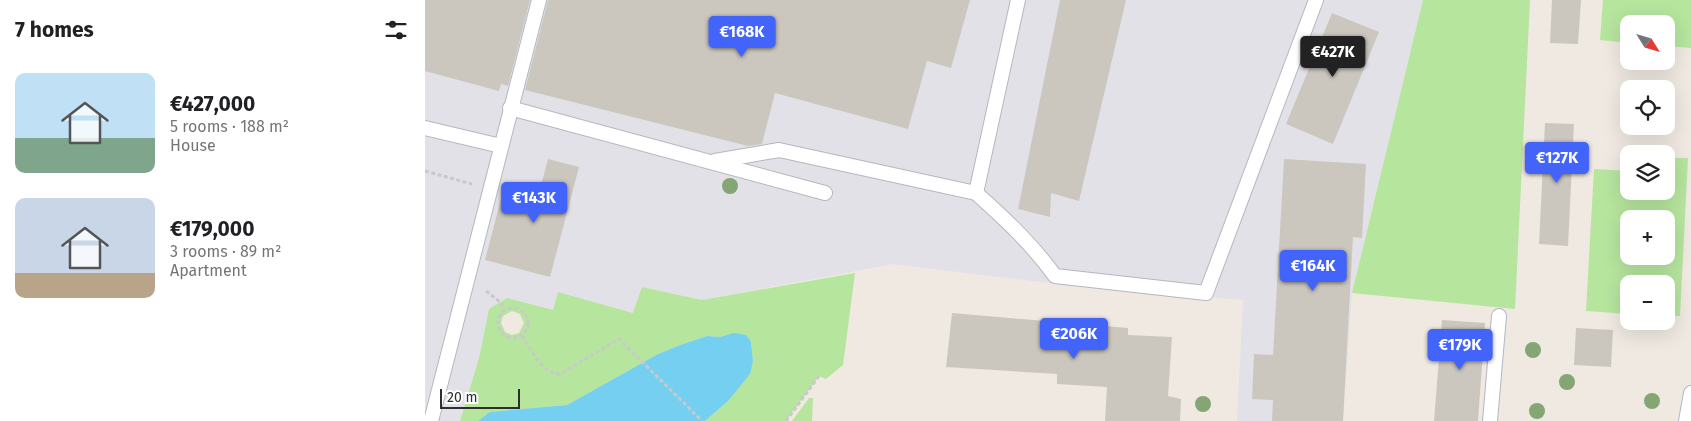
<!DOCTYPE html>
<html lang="en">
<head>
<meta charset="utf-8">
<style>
	:root { --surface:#fff; --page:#f2f2f2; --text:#202124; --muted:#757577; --accent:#4264fb }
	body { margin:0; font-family:"Fira Sans",sans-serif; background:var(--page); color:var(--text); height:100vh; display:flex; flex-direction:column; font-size:19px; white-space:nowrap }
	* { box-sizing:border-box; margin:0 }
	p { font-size:16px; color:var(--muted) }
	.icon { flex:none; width:28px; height:28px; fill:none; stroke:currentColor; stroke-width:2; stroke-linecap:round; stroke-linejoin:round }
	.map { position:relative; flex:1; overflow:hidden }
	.sheet { display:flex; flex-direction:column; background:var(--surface); width:425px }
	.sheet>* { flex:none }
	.needle { width:32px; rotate:127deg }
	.controls { position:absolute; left:1195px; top:15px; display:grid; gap:10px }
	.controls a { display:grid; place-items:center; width:55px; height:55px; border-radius:10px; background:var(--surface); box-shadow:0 5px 20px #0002; font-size:25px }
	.scale { position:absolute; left:15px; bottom:12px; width:80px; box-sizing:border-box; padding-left:5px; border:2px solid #2e2e2e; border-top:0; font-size:14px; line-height:18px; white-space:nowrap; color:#2e2e2e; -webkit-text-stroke:4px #fff; paint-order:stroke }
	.price { position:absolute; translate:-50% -42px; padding:0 11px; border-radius:5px; background:var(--accent); color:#fff; font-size:16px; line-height:32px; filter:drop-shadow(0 1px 2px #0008) }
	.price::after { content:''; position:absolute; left:50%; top:30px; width:15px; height:11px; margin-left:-8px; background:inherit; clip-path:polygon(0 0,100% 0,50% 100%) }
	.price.active { background:#222; color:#fff }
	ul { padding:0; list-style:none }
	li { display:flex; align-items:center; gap:15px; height:125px; padding:0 15px }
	li span { display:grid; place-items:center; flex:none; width:140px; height:100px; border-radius:10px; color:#555 }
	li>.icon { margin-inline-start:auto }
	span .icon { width:60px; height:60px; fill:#fffc; stroke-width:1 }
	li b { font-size:21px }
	h2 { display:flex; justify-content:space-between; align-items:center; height:60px; padding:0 15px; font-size:21px }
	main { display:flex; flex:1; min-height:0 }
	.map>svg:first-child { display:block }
</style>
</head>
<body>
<main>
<section class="sheet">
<h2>7 homes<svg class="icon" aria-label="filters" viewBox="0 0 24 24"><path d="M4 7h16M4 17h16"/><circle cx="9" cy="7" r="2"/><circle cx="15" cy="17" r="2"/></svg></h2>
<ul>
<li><span style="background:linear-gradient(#bfe0f5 65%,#7fa58c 0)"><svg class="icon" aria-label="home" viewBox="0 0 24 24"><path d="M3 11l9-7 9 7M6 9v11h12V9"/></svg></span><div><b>€427,000</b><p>5 rooms · 188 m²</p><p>House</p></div></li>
<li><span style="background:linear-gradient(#c9d6e8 75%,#b9a48a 0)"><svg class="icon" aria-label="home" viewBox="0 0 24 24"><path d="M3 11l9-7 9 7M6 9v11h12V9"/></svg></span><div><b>€179,000</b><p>3 rooms · 89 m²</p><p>Apartment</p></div></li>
</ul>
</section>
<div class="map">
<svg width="1266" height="421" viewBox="0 0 1266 421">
	<rect width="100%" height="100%" fill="#efe9e1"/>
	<!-- industrial -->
	<polygon fill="#e3e1e8" points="0,0 998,0 927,293 918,421 812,421 818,300 649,286 468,264 277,300 217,287 209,313 133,292 129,310 64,309 54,358 35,421 0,421"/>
	<!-- green -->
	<g fill="#b6e59e" fill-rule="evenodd">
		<polygon points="998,0 1105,0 1090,309 927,293"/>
		<polygon points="1178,0 1266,0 1266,48 1241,46 1241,24 1204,24 1204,43 1175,40"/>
		<path d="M1250,158h13l-8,158h-14v-32h-37v30l-43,-3 8,-142 35,2v20h37v-18h7zM1204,219h37v37h-37z"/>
		<path d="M430,273l-12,92 -17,14 -7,-3 -33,45h-81l23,-20 25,-40 -2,-19 -17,-8 -14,3 -13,-1 -27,9 -22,9 -91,51 -76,7 -13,9h-18l19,-63 10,-49 18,-11 46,12 5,-18 75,21 9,-26 60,13zM87,311l8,3 4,9 -5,10 -7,2 -7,-3 -4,-9 2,-7z"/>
		<polygon points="384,398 388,398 387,421 367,421"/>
	</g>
	<!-- water -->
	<polygon fill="#75cff0" points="309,333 321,335 326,342 328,361 325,374 303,401 280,421 53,421 65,412 142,405 233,354 255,345 282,336 295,337"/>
	<!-- building -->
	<g fill="#cbc7bf">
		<polygon points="0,0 105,0 83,86 76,84 74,91 0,71"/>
		<polygon points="123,0 545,0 526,68 502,61 483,129 350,93 337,144 323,146 100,90"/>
		<polygon points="635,0 701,0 654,201 626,193 625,217 593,209"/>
		<polygon points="1127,0 1156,0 1153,44 1125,43"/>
		<polygon points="907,13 954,32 908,144 861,124"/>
		<polygon points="1120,123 1149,124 1143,246 1114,244"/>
		<polygon points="123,159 154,167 125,277 60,260 76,199 110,208"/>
		<polygon points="859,159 941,164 937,238 928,237 918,421 847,421 848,400 827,399 829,354 848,355"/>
		<polygon points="527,313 703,328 703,335 747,337 743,396 756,399 755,421 680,421 682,387 632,384 632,374 521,367"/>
		<polygon points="1017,320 1060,323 1053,421 1009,421"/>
		<polygon points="1151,328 1188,330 1186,367 1149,365"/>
	</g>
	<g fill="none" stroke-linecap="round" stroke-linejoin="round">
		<!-- lane casing -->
		<g stroke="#b4b7c1" stroke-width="16">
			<g id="lane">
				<path d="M593,0l-42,193c29,26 56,51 79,83l151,17 110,-293"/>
				<polyline points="85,108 400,193"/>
				<polyline points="0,128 76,146"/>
				<polyline points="290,161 354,150 551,193"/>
				<polyline points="6,421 114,0"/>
				<polyline points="1065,421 1074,316"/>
				<polyline points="1261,421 1266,393"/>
			</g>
		</g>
		<!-- path -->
		<g stroke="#c9c9c9" stroke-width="3" stroke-dasharray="4 2.5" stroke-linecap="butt">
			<polyline points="0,171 47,184"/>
			<polyline points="61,291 75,302 79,310"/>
			<circle cx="88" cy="323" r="15"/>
			<path d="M97,336c9,13 21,39 38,38l59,-35 83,82"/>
			<polyline points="361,421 394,376"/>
		</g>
		<!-- lane -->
		<use href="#lane" stroke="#fff" stroke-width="14"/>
	</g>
	<!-- trees -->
	<g fill="#84a574">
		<circle cx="305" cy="186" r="8"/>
		<circle cx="1108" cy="350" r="8"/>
		<circle cx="1142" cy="382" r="8"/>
		<circle cx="1227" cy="401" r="8"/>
		<circle cx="778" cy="404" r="8"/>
		<circle cx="1112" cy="411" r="8"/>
	</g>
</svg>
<div class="controls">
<a><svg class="needle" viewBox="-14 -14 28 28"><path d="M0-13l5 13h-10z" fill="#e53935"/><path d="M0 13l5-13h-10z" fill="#757577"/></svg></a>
<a><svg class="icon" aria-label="locate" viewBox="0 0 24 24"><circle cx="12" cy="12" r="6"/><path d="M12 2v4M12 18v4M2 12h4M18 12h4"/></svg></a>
<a><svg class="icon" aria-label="layers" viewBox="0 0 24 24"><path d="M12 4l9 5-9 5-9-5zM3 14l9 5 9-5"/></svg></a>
<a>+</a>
<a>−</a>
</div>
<div class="scale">20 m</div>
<b class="price" style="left:317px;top:58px">€168K</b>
<b class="price active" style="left:908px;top:78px">€427K</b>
<b class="price" style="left:1132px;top:184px">€127K</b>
<b class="price" style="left:109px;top:224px">€143K</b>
<b class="price" style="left:888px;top:292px">€164K</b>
<b class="price" style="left:649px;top:360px">€206K</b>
<b class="price" style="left:1035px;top:371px">€179K</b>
</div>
</main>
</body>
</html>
